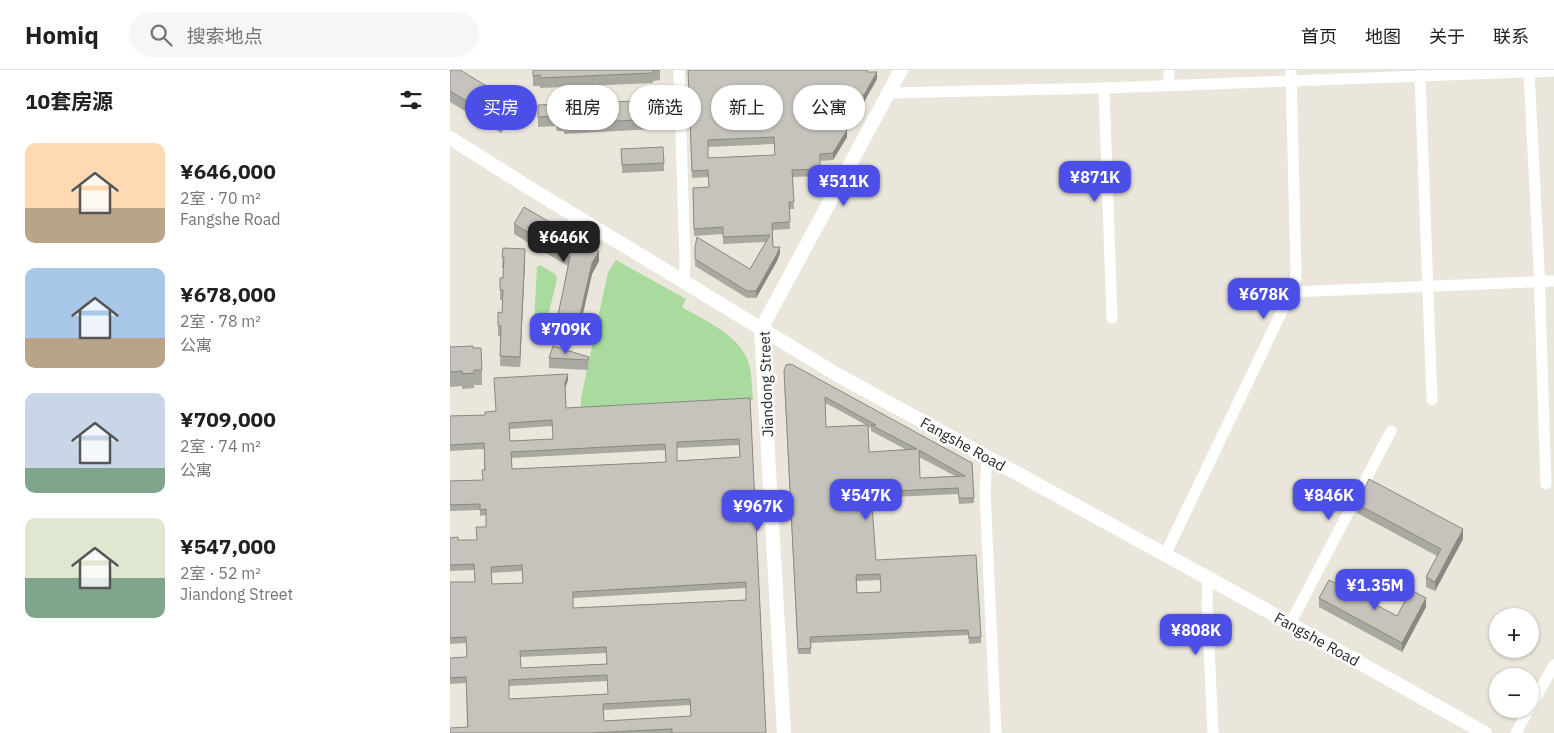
<!DOCTYPE html>
<html lang="zh">
<head>
<meta charset="utf-8">
<style>
	:root { --surface:#fff; --page:#f6f6f6; --text:#202124; --muted:#757577; --line:#e0e0e0; --accent:#4b4fe8 }
	body { margin:0; font-family:"IBM Plex Sans","Noto Sans SC",sans-serif; background:var(--page); color:var(--text); height:100vh; display:flex; flex-direction:column; font-size:19px; white-space:nowrap }
	* { box-sizing:border-box; margin:0 }
	p { font-size:16px; color:var(--muted) }
	.icon { flex:none; width:28px; height:28px; fill:none; stroke:currentColor; stroke-width:2; stroke-linecap:round; stroke-linejoin:round }
	.map { position:relative; flex:1; overflow:hidden }
	.drawer { display:flex; flex-direction:column; background:var(--surface); width:450px }
	.drawer>* { flex:none }
	.top-card { position:absolute; left:15px; top:15px; width:475px; height:45px; display:flex; gap:10px }
	.fabs { position:absolute; left:1039px; top:538px; display:grid; gap:10px }
	.fabs a { display:grid; place-items:center; width:50px; height:50px; border-radius:50%; background:var(--surface); box-shadow:0 1px 4px #0004; font-size:25px }
	.price { position:absolute; translate:-50% -42px; padding:0 11px; border-radius:10px; background:var(--accent); color:#fff; font-size:16px; line-height:32px; filter:drop-shadow(0 1px 2px #0008) }
	.price::after { content:''; position:absolute; left:50%; top:30px; width:15px; height:11px; margin-left:-8px; background:inherit; clip-path:polygon(0 0,100% 0,50% 100%) }
	.price.selected { background:#222; color:#fff }
	ul { padding:0; list-style:none }
	li { display:flex; align-items:center; gap:15px; height:125px; padding:0 25px }
	li span { display:grid; place-items:center; flex:none; width:140px; height:100px; border-radius:10px; color:#555 }
	li>.icon { margin-inline-start:auto }
	span .icon { width:60px; height:60px; fill:#fffc; stroke-width:1 }
	li b { font-size:21px }
	h2 { display:flex; justify-content:space-between; align-items:center; height:60px; padding:0 25px; font-size:21px }
	.pill { padding:0 18px; border-radius:22px; background:var(--surface); box-shadow:0 1px 4px #0004; font-size:18px; line-height:45px }
	.pill.selected { background:var(--accent); color:#fff }
	header { display:flex; align-items:center; gap:30px; box-sizing:border-box; height:70px; padding:0 25px; background:var(--surface); border-bottom:1px solid var(--line) }
	header strong { font-size:24px }
	nav { display:flex; gap:28px; margin-inline-start:auto; font-size:18px }
	.search { width:350px; height:45px; background:var(--page); display:flex; align-items:center; gap:12px; box-sizing:border-box; padding:0 18px; border-radius:28px; color:var(--muted); font-size:19px }
	main { display:flex; flex:1; min-height:0 }
	.map>svg:first-child { display:block }
</style>
</head>
<body>
<header>
<strong>Homiq</strong>
<div class="search"><svg class="icon" aria-label="search" viewBox="0 0 24 24"><circle cx="10" cy="10" r="6"/><path d="M15 15l6 6"/></svg>搜索地点</div>
<nav><a>首页</a><a>地图</a><a>关于</a><a>联系</a></nav>
</header>
<main>
<section class="drawer">
<h2>10套房源<svg class="icon" aria-label="filters" viewBox="0 0 24 24"><path d="M4 7h16M4 17h16"/><circle cx="9" cy="7" r="2"/><circle cx="15" cy="17" r="2"/></svg></h2>
<ul>
<li><span style="background:linear-gradient(#ffd9b3 65%,#b9a48a 0)"><svg class="icon" aria-label="home" viewBox="0 0 24 24"><path d="M3 11l9-7 9 7M6 9v11h12V9"/></svg></span><div><b>¥646,000</b><p>2室 · 70 m²</p><p>Fangshe Road</p></div></li>
<li><span style="background:linear-gradient(#a9c7e8 70%,#b9a48a 0)"><svg class="icon" aria-label="home" viewBox="0 0 24 24"><path d="M3 11l9-7 9 7M6 9v11h12V9"/></svg></span><div><b>¥678,000</b><p>2室 · 78 m²</p><p>公寓</p></div></li>
<li><span style="background:linear-gradient(#c9d6e8 75%,#7fa58c 0)"><svg class="icon" aria-label="home" viewBox="0 0 24 24"><path d="M3 11l9-7 9 7M6 9v11h12V9"/></svg></span><div><b>¥709,000</b><p>2室 · 74 m²</p><p>公寓</p></div></li>
<li><span style="background:linear-gradient(#dfe7d0 60%,#7fa58c 0)"><svg class="icon" aria-label="home" viewBox="0 0 24 24"><path d="M3 11l9-7 9 7M6 9v11h12V9"/></svg></span><div><b>¥547,000</b><p>2室 · 52 m²</p><p>Jiandong Street</p></div></li>
</ul>
</section>
<div class="map">
<svg width="1104" height="663" viewBox="0 0 1104 663">
	<rect width="100%" height="100%" fill="#eae6dc"/>
	<!-- green -->
	<g fill="#a8db9d">
		<path d="M166,190l70,39 -4,8c23,14 59,28 67,57 3,11 3,24 4,36l-172,8v-10l27,-126z"/>
		<polygon points="90,195 105,204 107,209 95,259 91,262 86,261 84,254 87,197"/>
	</g>
	<g fill="none" stroke-linecap="round" stroke-linejoin="round">
		<!-- minor -->
		<g stroke="#fff" stroke-width="11">
			<polyline points="229,0 235,190 234,212"/>
			<polyline points="719,0 719,15"/>
			<polyline points="1079,2 1089,198 1096,414"/>
			<polyline points="970,5 982,330"/>
			<polyline points="654,18 662,248"/>
			<polyline points="439,23 654,18 1104,1"/>
			<polyline points="841,222 1104,211"/>
			<polyline points="537,387 535,422 546,663"/>
			<polyline points="715,485 845,214 846,202 841,0"/>
			<polyline points="758,508 757,534 763,663"/>
			<polyline points="840,554 941,361"/>
			<polyline points="1080,638 1104,595"/>
			<polyline points="1066,663 1079,639"/>
		</g>
		<!-- tertiary -->
		<g stroke="#fff" stroke-width="14">
			<polyline points="0,68 86,122 386,304 796,529 1035,663"/>
			<polyline points="334,663 311,259 451,0"/>
		</g>
	</g>
	<!-- wall -->
	<g fill="#a9a8a1" fill-rule="evenodd">
		<polygon points="0,0 63,43 51,63 0,32"/>
		<polygon points="83,0 210,0 210,10 203,11 203,13 90,18 90,16 83,16"/>
		<path d="M238,0l179,2 10,7 -13,23h-12v11l-17,1 1,11 11,12 -14,23 -13,1v15l-28,1 2,32h-5l1,20 -17,1v17l7,6 -3,8 -21,37h-9l-52,-32v-19l55,22 16,-27 -43,2v-10l-29,2 -1,-48 16,-1 -1,-10 -16,1zM324,74l1,11 -67,3v-11z"/>
		<polygon points="88,35 209,47 209,56 204,57 204,59 114,64 114,61 107,61 106,56 88,57"/>
		<polygon points="171,79 214,93 214,101 172,103"/>
		<polygon points="64,154 149,191 142,204 128,265 125,264 124,270 109,266 109,260 107,260 107,250 118,196 64,164"/>
		<polygon points="53,178 75,190 70,297 50,296 51,266 48,266 48,242 52,243 52,230 50,230 50,208 53,208 54,198 52,198"/>
		<polygon points="0,277 23,278 32,300 32,315 24,315 24,318 12,319 12,316 0,317"/>
		<polygon points="139,287 138,300 99,298 99,288"/>
		<path d="M334,307l188,86 2,40 -15,1 -1,-10 -87,4 5,62 105,77v6l-12,1 -1,-9 -157,8v11h-13zM375,333l10,5 31,17 -40,2zM418,356l3,2v3l36,19 -38,2zM469,387l36,19 -35,2zM430,510l1,12 -24,1 -1,-12z"/>
		<path d="M118,310l-3,8 1,20 184,-10 16,335h-316l17,-6 -1,-44 -16,1v-26l17,-1 -1,-14 -16,1v-62h25l-1,-12 -24,1v-33l8,2h18l10,-13v-12l-6,1v-6l-30,1v-30l33,-1 1,-10v-21l-34,2v-35l35,-1 11,-4zM102,356l1,13 -43,2 -1,-12zM289,375l1,12 -63,4v-13zM215,380l1,12 -154,7 -1,-11zM72,501l1,12 -31,1v-11zM296,518v12l-173,8v-10zM156,583l1,11 -86,4 -1,-11zM157,611l1,13 -99,5v-13zM240,635l1,11 -87,5v-11z"/>
		<polygon points="907,434 1013,469 985,521 976,517 976,507 987,486 907,443"/>
		<polygon points="869,528 947,546 976,537 952,582 869,537"/>
	</g>
	<!-- shaded-wall -->
	<g fill="#8a8883">
		<polygon points="427,2 427,9 414,32 414,25"/>
		<polygon points="63,32 63,43 51,63 51,52"/>
		<polygon points="397,60 397,67 383,90 383,83"/>
		<polygon points="330,177 330,183 327,191 306,228 306,221"/>
		<polygon points="75,179 75,190 70,297 70,287"/>
		<polygon points="149,181 149,191 142,204 128,265 128,254 142,193"/>
		<polygon points="125,254 125,264 124,270 124,260"/>
		<polygon points="118,304 118,310 115,319 115,313"/>
		<polygon points="1013,459 1013,469 985,521 985,512"/>
		<polygon points="976,528 976,537 952,582 952,573"/>
	</g>
	<!-- building -->
	<g fill="#c5c3bb" stroke="#8a8883" fill-rule="evenodd">
		<polygon points="0,0 10,0 63,32 51,52 0,21"/>
		<polygon points="83,0 210,0 203,0 203,3 90,8 90,5 83,6"/>
		<path d="M238,0h179v2h10l-13,23h-13l1,11 -17,1 1,18 11,-1v6l-14,23 -13,1v15l-28,1 2,32h-5l1,20 -18,1 1,24h7l-3,7 -21,37h-9l-52,-32v-12l2,-10 53,32 20,-34 -47,2v-10l-29,2 -1,-41 16,-1 -1,-17 -16,1zM324,67l1,18 -67,3v-18z"/>
		<polygon points="209,30 209,47 203,47 204,49 114,54 114,51 107,52 106,46 88,47 88,35"/>
		<polygon points="213,77 214,93 172,95 171,79"/>
		<polygon points="74,137 149,181 142,193 128,254 125,254 124,260 109,256 110,250 107,250 120,187 64,154"/>
		<polygon points="53,178 75,179 70,287 50,286 51,256 48,256 48,242 52,243 53,220 50,220 50,208 53,208 54,187 52,187"/>
		<polygon points="23,276 23,278 31,278 32,300 24,300 24,303 12,304 12,301 0,302 0,277"/>
		<polygon points="103,276 139,287 138,290 99,288"/>
		<path d="M339,294l4,1 179,98 2,35h-15l-1,-10 -87,4 5,68 100,-5 5,82 -12,1 -1,-8 -158,7 1,11 -13,1 -14,-278 2,-6zM375,327l51,28h-5l46,24 -48,3 -1,-27 -42,2zM469,380l46,26 -45,2zM430,504l1,18 -24,1 -1,-18z"/>
		<path d="M118,304l-3,9 1,25 184,-10 16,335h-94v-4l-82,4h-140v-5l18,-1 -2,-50 -16,1v-20l17,-1 -1,-20 -16,1v-56h25l-1,-18 -24,1v-27l8,-1v3h19l-1,-13h10v-18l-6,1v-6l-30,1v-24l33,-1 -1,-10h3l-1,-27 -34,2v-29l35,-1v-3l11,-1 -2,-33zM102,350l1,19 -43,2 -1,-18zM289,369l1,18 -63,4v-19zM215,374l1,18 -154,7 -1,-17zM72,495l1,18 -31,1 -1,-17zM296,512v18l-173,8v-16zM156,577l1,17 -86,4 -1,-17zM157,605l1,19 -99,5v-19zM240,629l1,17 -87,5 -1,-17z"/>
		<polygon points="919,409 1013,459 985,512 976,507 991,479 907,434"/>
		<polygon points="879,510 947,546 961,520 976,528 952,573 869,528"/>
	</g>
	<g text-anchor="middle" dominant-baseline="central" stroke-width="5" stroke-linejoin="round" paint-order="stroke">
		<!-- street labels -->
		<g font-size="15" fill="#292929" stroke="#fff">
			<text transform="translate(316 314) rotate(-92)">Jiandong Street</text>
			<text transform="translate(513 374) rotate(29)">Fangshe Road</text>
			<text transform="translate(867 569) rotate(29)">Fangshe Road</text>
		</g>
	</g>
</svg>
<div class="fabs">
<a>+</a>
<a>−</a>
</div>
<b class="price" style="left:645px;top:133px">¥871K</b>
<b class="price" style="left:394px;top:137px">¥511K</b>
<b class="price selected" style="left:114px;top:193px">¥646K</b>
<b class="price" style="left:814px;top:250px">¥678K</b>
<b class="price" style="left:116px;top:285px">¥709K</b>
<b class="price" style="left:416px;top:451px">¥547K</b>
<b class="price" style="left:879px;top:451px">¥846K</b>
<b class="price" style="left:308px;top:462px">¥967K</b>
<b class="price" style="left:925px;top:541px">¥1.35M</b>
<b class="price" style="left:746px;top:586px">¥808K</b>
<div class="top-card">
<a class="pill selected">买房</a>
<a class="pill">租房</a>
<a class="pill">筛选</a>
<a class="pill">新上</a>
<a class="pill">公寓</a>
</div>
</div>
</main>
</body>
</html>
